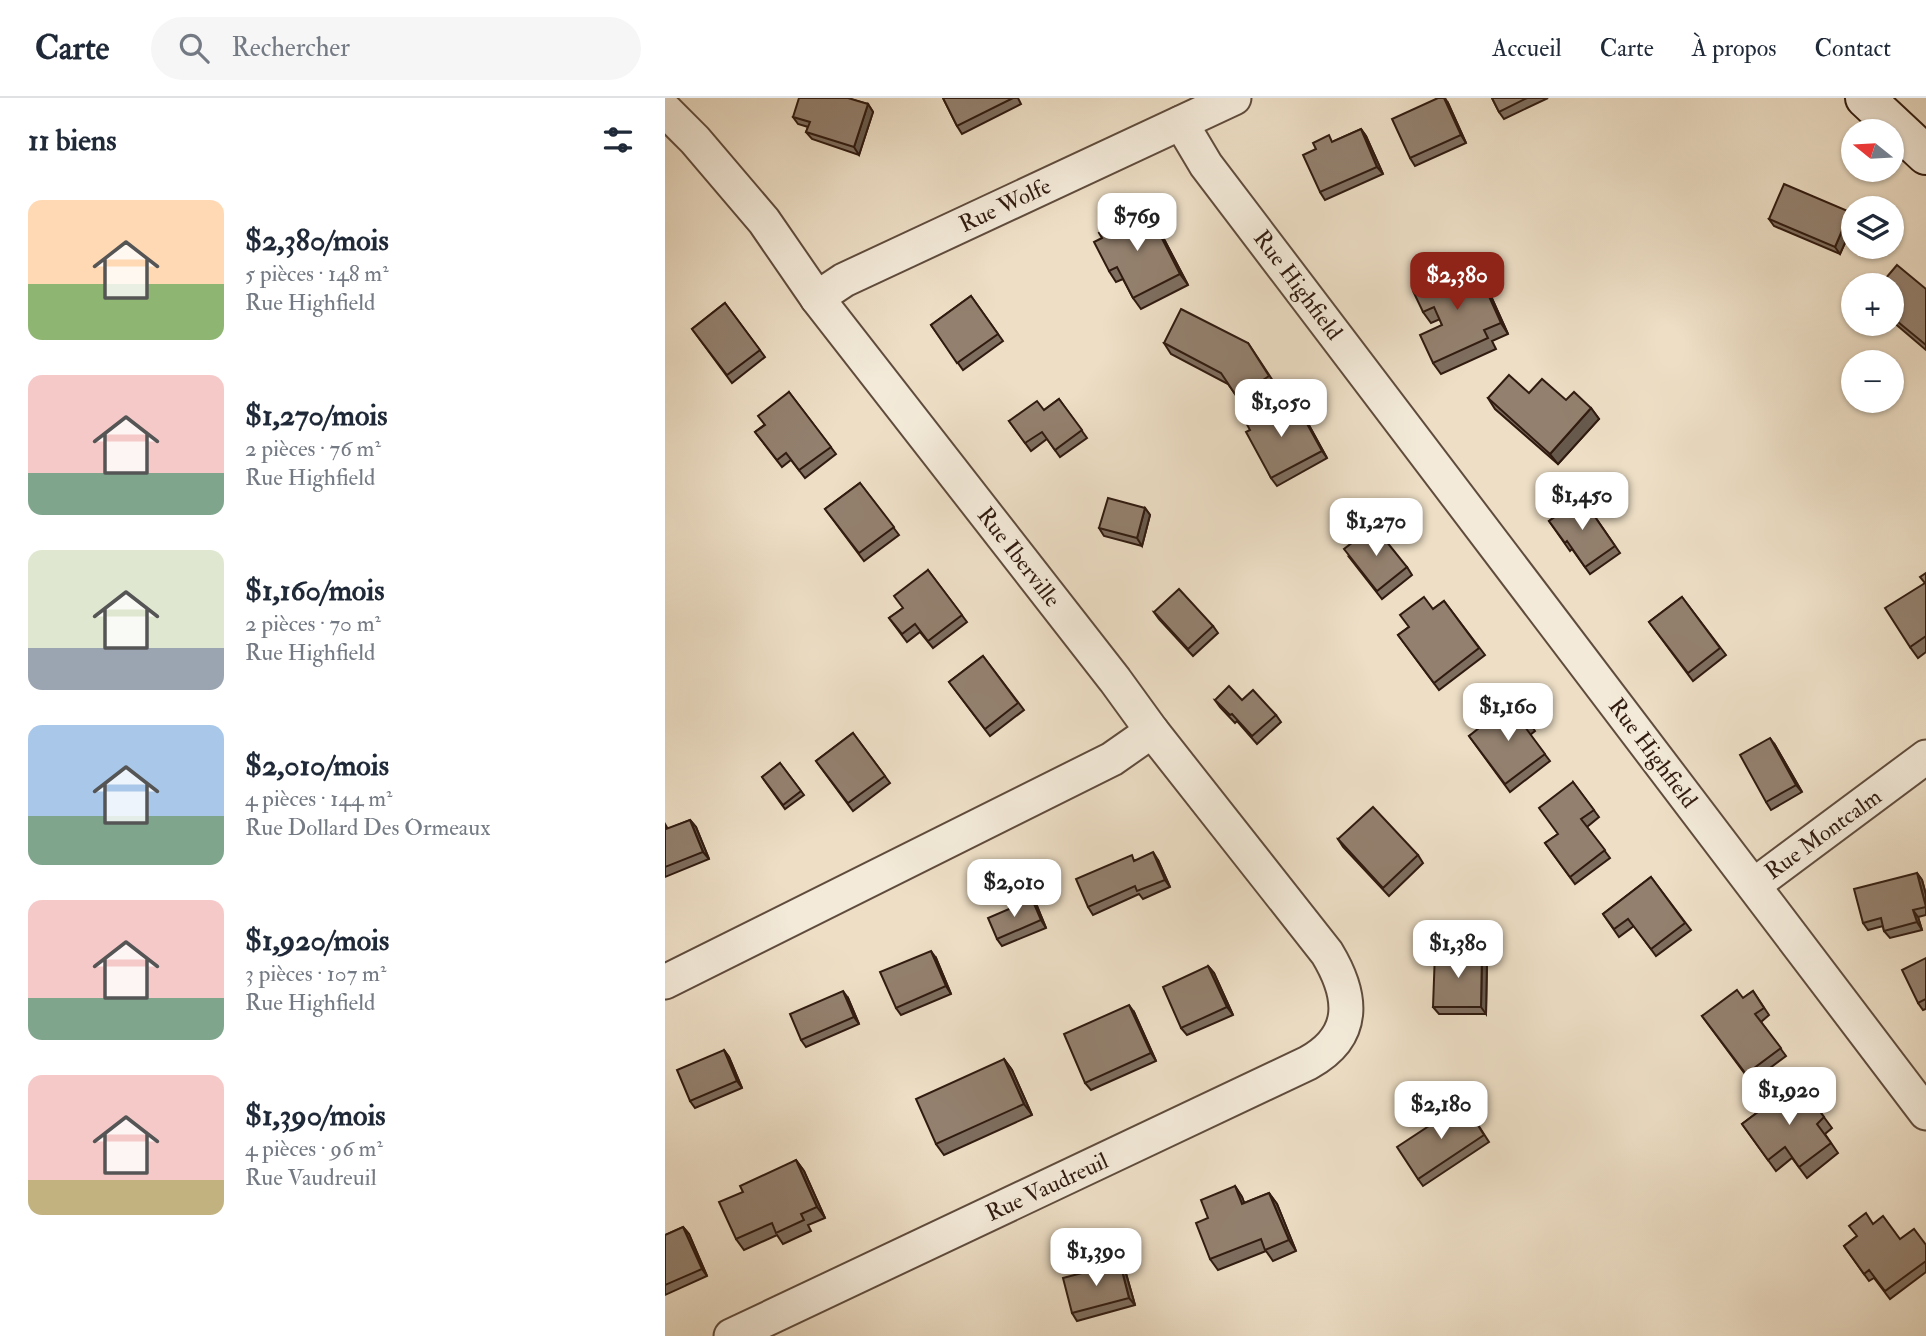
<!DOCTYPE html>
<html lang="fr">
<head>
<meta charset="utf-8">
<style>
	:root { --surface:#fff; --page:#f6f6f7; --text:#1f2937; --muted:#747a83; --line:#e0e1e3; --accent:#8f2418 }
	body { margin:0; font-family:"IM FELL Double Pica",serif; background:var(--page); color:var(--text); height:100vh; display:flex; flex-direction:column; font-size:26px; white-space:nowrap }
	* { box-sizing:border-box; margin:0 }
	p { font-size:23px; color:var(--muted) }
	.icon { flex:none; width:38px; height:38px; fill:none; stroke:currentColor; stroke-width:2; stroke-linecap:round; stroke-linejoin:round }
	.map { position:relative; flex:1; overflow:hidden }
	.drawer { display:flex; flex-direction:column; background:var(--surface); width:665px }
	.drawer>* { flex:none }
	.needle { width:46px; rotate:288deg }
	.fabs { position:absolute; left:1176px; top:21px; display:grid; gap:14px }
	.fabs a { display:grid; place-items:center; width:63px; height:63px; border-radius:50%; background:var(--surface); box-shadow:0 2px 5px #0004; font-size:35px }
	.price { position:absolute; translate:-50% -60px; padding:0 16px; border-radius:14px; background:#fff; color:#222; font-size:23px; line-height:46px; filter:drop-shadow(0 2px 4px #0008) }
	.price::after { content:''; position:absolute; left:50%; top:42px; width:21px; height:16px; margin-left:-10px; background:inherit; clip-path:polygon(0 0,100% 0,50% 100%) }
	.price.active { background:var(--accent); color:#fff }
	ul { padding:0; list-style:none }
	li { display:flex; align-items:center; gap:21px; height:175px; padding:0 28px }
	li span { display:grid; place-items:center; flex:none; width:196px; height:140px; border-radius:14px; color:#555 }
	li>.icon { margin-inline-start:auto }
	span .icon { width:84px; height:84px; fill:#fffc; stroke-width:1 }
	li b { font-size:30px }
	h2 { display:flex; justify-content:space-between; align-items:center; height:84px; padding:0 28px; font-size:30px }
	header { display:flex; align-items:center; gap:42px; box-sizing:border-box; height:98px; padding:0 35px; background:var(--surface); border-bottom:2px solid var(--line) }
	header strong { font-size:33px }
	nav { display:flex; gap:38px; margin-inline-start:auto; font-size:24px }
	.search { width:490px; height:63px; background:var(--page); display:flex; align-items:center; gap:18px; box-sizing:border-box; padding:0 24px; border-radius:38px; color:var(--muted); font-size:26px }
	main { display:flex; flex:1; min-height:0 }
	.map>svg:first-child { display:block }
</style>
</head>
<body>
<header>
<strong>Carte</strong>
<div class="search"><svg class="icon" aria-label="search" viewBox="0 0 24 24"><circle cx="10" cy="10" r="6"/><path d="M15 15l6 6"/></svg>Rechercher</div>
<nav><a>Accueil</a><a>Carte</a><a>À propos</a><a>Contact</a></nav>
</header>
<main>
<section class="drawer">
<h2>11 biens<svg class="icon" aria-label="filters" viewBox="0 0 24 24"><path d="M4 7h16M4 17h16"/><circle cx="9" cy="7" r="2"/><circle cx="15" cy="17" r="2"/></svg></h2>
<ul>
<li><span style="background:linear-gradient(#ffd9b3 60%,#8fb573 0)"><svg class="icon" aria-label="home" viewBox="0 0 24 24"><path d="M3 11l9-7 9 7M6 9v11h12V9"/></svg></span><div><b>$2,380/mois</b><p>5 pièces · 148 m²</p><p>Rue Highfield</p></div></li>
<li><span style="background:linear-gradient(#f6c9c9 70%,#7fa58c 0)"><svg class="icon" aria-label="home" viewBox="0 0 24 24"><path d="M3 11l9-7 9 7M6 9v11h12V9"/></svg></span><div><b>$1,270/mois</b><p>2 pièces · 76 m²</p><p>Rue Highfield</p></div></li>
<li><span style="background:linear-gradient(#dfe7d0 70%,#9aa5b1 0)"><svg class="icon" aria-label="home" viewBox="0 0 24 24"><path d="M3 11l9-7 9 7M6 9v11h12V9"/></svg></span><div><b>$1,160/mois</b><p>2 pièces · 70 m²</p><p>Rue Highfield</p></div></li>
<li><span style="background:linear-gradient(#a9c7e8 65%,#7fa58c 0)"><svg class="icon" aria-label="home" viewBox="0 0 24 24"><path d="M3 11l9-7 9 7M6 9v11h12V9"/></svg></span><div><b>$2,010/mois</b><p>4 pièces · 144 m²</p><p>Rue Dollard Des Ormeaux</p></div></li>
<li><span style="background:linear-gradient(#f6c9c9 70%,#7fa58c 0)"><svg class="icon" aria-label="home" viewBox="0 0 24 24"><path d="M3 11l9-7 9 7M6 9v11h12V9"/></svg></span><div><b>$1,920/mois</b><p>3 pièces · 107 m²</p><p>Rue Highfield</p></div></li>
<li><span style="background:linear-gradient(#f6c9c9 75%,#c2b280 0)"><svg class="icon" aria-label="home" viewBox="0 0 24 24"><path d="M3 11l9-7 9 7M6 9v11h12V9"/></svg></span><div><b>$1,390/mois</b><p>4 pièces · 96 m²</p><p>Rue Vaudreuil</p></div></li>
</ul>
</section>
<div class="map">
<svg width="1261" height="1238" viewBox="0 0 1261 1238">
	<rect width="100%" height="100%" fill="#eddec5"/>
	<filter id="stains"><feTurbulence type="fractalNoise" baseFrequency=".00286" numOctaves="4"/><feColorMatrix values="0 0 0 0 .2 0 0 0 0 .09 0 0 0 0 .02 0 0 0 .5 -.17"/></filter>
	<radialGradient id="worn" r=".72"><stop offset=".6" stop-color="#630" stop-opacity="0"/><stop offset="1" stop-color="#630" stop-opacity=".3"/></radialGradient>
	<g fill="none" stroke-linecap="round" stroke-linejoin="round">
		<!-- street casing -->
		<g stroke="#604c3d" stroke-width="37">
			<g id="street">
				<path d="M0,12l30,30 69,81 53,77 298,382 37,51 175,222c26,43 30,83 -19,110l-577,273"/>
				<polyline points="516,25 541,67 1261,1015"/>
				<polyline points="152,200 179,182 569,0"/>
				<polyline points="1089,787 1261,659"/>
				<polyline points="0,884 447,661 487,633"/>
			</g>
		</g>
		<!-- secondary casing -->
		<g stroke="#311b10" stroke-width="42">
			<polyline id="secondary" points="1200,0 1261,57"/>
		</g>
		<!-- street -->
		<use href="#street" stroke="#f3ead9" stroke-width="33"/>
		<!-- secondary -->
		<use href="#secondary" stroke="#f3ead9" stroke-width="38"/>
	</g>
	<!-- wall -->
	<g fill="#7e6e5f" stroke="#311b10" stroke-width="2">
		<polygon points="278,0 353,0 356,6 297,36 292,28"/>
		<polygon points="827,0 883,0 839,21 834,14"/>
		<polygon points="185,1 203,6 208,14 194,57 147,41 141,34 143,29 133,26 128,19"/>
		<polygon points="783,5 801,45 750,68 745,60"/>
		<polygon points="696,31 701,38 718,76 660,102 655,94 669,43"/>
		<polygon points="1188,118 1188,127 1175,156 1109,128 1104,121"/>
		<polygon points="489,122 523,187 476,211 468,200 458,181 451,184 444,173"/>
		<polygon points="816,176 843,236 827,243 831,251 776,276 768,265 777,227 775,221 766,225 758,214"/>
		<polygon points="1227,187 1261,191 1261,252 1227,223"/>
		<polygon points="306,198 338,243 298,272 266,227"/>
		<polygon points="60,205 100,259 67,285 27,231"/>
		<polygon points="499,245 583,245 612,289 580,310 563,286 506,256"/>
		<polygon points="124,294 171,356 140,380 126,362 117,369 90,334 99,327"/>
		<polygon points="864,295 901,302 926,310 934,321 893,366 830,311 823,300"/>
		<polygon points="394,301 422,340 395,359 382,341 366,353 344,323 379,312"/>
		<polygon points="615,304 624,319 640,320 662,360 612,388 606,380 585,332"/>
		<polygon points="195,385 234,437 199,463 160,411"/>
		<polygon points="917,400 955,455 925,476 907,451 905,453 884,423"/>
		<polygon points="480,410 485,417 477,448 439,438 434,430"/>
		<polygon points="684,459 742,469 747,477 717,501"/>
		<polygon points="263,472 302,524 268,550 255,534 242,544 224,520 238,510"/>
		<polygon points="1261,475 1261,554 1253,560 1245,549 1260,485"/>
		<polygon points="1017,499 1061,557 1028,583 984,524"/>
		<polygon points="779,503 820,557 774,592 733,537"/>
		<polygon points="489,514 548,528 553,535 528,558 494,521"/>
		<polygon points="318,558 359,612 325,638 284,584"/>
		<polygon points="550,602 611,617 616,624 592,646 572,623 570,625 555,609"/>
		<polygon points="852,607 870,633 865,637 885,663 845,694 804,638"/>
		<polygon points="188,635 225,685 188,713 151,663"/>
		<polygon points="1110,647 1137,694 1106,712 1101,704"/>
		<polygon points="115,665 139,697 120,711 97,679"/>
		<polygon points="908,684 934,719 922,729 945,760 910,786 880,745 893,736"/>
		<polygon points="25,722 31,729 44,761 0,779 0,726 3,731"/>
		<polygon points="673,741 753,757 758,765 724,798 678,749"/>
		<polygon points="470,762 493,762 505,789 478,801 474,796 428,817 423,809"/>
		<polygon points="1252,775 1257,782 1261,797 1261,817 1253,819 1257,832 1225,840 1219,833 1218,828 1203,832 1198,825"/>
		<polygon points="986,779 1026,832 991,858 969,828 954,839 938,816"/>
		<polygon points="367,801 372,808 381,830 337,848 332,841"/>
		<polygon points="271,860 286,896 236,917 231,910"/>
		<polygon points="1261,860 1261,911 1258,912 1253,905"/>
		<polygon points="822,862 821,916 774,916 768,909"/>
		<polygon points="543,868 549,875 568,917 522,937 516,930"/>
		<polygon points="1088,893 1104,917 1096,924 1121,958 1086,984 1037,918 1078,900"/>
		<polygon points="183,900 194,926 141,949 136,942"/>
		<polygon points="469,914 491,963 426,992 420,985"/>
		<polygon points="59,952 64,959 77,990 30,1010 25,1003"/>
		<polygon points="339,961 347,972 367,1017 279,1057 271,1046"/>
		<polygon points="1133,984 1167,1030 1160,1036 1173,1055 1142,1080 1127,1060 1111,1073 1077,1026"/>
		<polygon points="799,1005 824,1044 758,1088 753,1081"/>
		<polygon points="131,1062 139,1073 160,1120 143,1127 146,1133 118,1146 112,1137 79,1152 71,1141 78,1094"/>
		<polygon points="570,1088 577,1099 579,1105 604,1095 612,1106 631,1153 608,1163 601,1153 553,1172 545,1161 543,1120"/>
		<polygon points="1208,1126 1235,1141 1261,1147 1261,1174 1225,1201 1209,1180 1204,1183 1179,1148"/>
		<polygon points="18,1129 24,1136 42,1178 0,1197 0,1137"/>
		<polygon points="460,1172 470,1207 412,1223 407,1215"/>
	</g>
	<!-- shaded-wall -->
	<g fill="#675a4d" stroke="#311b10" stroke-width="2">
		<polygon points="780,0 783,5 801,45 796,37"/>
		<polygon points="203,6 208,14 194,57 189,49"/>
		<polygon points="696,31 701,38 718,76 712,69"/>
		<polygon points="482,111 489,122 523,187 515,176"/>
		<polygon points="1185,114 1188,118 1188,127 1175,156 1170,149"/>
		<polygon points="809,165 816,176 843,236 836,225"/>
		<polygon points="926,310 934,321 893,366 885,356"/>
		<polygon points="635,313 640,320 662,360 657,353"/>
		<polygon points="480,410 485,417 477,448 472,440"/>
		<polygon points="1105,640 1110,647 1137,694 1131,687"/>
		<polygon points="25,722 31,729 44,761 38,754"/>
		<polygon points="488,754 493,762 505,789 500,782"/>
		<polygon points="1252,775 1257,782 1261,797 1261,809"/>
		<polygon points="367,801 372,808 381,830 376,822"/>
		<polygon points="1248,812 1253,819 1257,832 1252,824"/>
		<polygon points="266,853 271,860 286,896 281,888"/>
		<polygon points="817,855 822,862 821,916 816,909"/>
		<polygon points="543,868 549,875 568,917 562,909"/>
		<polygon points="178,893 183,900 194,926 189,919"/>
		<polygon points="464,907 469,914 491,963 486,955"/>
		<polygon points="59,952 64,959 77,990 72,983"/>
		<polygon points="339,961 347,972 367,1017 359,1006"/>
		<polygon points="131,1062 139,1073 160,1120 152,1109"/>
		<polygon points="570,1088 577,1099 584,1117 577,1106"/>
		<polygon points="604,1095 612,1106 631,1153 624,1142"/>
		<polygon points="18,1129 24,1136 42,1178 37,1171"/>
		<polygon points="455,1165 460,1172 470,1207 464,1200"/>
	</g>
	<!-- building -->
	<g fill="#93806e" stroke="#311b10" stroke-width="2">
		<polygon points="134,0 183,0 203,6 189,49 141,34 145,24 128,19"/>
		<polygon points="278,0 348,0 292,28"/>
		<polygon points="773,0 779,0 796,37 745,60 727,21"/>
		<polygon points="827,0 862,0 834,14"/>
		<polygon points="696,31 712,69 655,94 638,57 651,51 648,45 664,37 667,44"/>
		<polygon points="1119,86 1185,114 1170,149 1104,121"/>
		<polygon points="482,111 515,176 468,200 452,169 444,173 429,144 437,140 434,135"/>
		<polygon points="809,165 836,225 819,232 823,240 768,265 755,237 777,227 769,209 758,214 748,193"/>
		<polygon points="1232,167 1261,191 1261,247 1227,219 1227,187 1215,187"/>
		<polygon points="306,198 333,236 292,265 266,227"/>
		<polygon points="60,205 95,252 62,277 27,231"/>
		<polygon points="516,211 583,245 604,278 572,299 556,275 499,245"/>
		<polygon points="844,277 864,295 877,281 901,302 909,294 926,310 885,356 823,300"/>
		<polygon points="124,294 166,349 134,372 121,355 112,362 90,334 100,327 93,318"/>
		<polygon points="394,301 417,332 390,352 377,334 360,345 344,323 372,303 379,312"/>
		<polygon points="615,304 623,319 635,313 657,353 606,380 581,334 585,332 580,323"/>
		<polygon points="195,385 229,429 194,455 160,411"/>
		<polygon points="443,400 480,410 472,440 434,430"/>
		<polygon points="917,400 950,448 920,469 902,443 900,445 884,423"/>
		<polygon points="709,428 742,469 712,493 679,451"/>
		<polygon points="263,472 297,517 263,543 250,526 237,536 224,520 238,510 229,498"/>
		<polygon points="1261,475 1261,538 1245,549 1220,510 1260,485 1255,479"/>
		<polygon points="514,491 548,528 523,551 489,514"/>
		<polygon points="759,499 768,511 779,503 814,550 769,585 733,537 744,529 735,517"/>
		<polygon points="1017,499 1055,550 1023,575 984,524"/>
		<polygon points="318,558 353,605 320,631 284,584"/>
		<polygon points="564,588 577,602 588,592 611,617 587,638 567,616 565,617 550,602"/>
		<polygon points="843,607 847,611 852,607 865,625 860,629 880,656 840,686 804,638"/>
		<polygon points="188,635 220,678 183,705 151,663"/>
		<polygon points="1105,640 1131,687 1101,704 1075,657"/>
		<polygon points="115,665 136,693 118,707 97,679"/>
		<polygon points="908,684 929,712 916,721 940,752 905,779 880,745 893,736 874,710"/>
		<polygon points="708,709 753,757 718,790 673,741"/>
		<polygon points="25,722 38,754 0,769 0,728 1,731"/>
		<polygon points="488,754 500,782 472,793 470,788 423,809 411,781 467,757 469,763"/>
		<polygon points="1252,775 1261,809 1248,812 1252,824 1219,833 1216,820 1198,825 1189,791"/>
		<polygon points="986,779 1020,825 986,851 963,821 949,831 938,816"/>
		<polygon points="367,801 376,822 332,841 323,820"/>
		<polygon points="266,853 281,888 231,910 215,874"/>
		<polygon points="770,854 817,855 816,909 768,909"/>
		<polygon points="1261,860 1261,901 1253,905 1237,872"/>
		<polygon points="543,868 562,909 516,930 498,889"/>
		<polygon points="1072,892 1078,900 1088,893 1099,910 1090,916 1116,950 1081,976 1037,918"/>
		<polygon points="178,893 189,919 136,942 125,916"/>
		<polygon points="464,907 486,955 420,985 399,936"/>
		<polygon points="59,952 72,983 25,1003 12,972"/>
		<polygon points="339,961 359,1006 271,1046 251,1001"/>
		<polygon points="1133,984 1159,1019 1152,1026 1166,1045 1134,1069 1120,1049 1103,1062 1077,1026"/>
		<polygon points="799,1005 819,1037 753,1081 732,1049"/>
		<polygon points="131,1062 152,1109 136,1116 139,1122 111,1135 107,1125 71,1141 54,1104 78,1094 75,1088"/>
		<polygon points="570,1088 577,1106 604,1095 624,1142 600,1152 596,1141 545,1161 531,1125 543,1120 536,1102"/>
		<polygon points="1201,1115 1208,1126 1218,1118 1235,1141 1249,1131 1261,1147 1261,1163 1220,1193 1204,1172 1199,1176 1179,1148 1192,1138 1184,1128"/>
		<polygon points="18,1129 37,1171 0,1187 0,1137"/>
		<polygon points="455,1165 464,1200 407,1215 398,1180"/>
	</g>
	<g text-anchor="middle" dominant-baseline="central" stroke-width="5" stroke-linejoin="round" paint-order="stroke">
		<!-- street labels -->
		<g font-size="23" fill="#311b10" stroke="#f3ead9">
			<text transform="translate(340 107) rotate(-25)">Rue Wolfe</text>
			<text transform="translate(633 187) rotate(53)">Rue Highfield</text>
			<text transform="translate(354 459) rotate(52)">Rue Iberville</text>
			<text transform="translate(988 655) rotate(53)">Rue Highfield</text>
			<text transform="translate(1158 736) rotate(-36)">Rue Montcalm</text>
			<text transform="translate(382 1089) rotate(-25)">Rue Vaudreuil</text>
		</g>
	</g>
	<rect width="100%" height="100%" filter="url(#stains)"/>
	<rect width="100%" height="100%" fill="url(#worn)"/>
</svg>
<div class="fabs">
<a><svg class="needle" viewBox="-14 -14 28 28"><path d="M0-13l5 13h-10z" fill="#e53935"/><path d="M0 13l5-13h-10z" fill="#747a83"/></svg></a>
<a><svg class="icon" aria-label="layers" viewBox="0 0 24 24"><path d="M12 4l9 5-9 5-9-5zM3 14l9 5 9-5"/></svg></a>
<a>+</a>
<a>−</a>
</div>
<b class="price" style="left:472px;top:155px">$769</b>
<b class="price active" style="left:792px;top:214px">$2,380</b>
<b class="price" style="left:616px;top:341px">$1,050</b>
<b class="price" style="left:917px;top:434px">$1,450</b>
<b class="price" style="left:711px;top:460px">$1,270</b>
<b class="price" style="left:843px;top:645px">$1,160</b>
<b class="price" style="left:349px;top:821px">$2,010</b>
<b class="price" style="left:793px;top:882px">$1,380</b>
<b class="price" style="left:1124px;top:1029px">$1,920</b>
<b class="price" style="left:776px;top:1043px">$2,180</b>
<b class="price" style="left:431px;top:1190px">$1,390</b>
</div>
</main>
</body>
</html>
